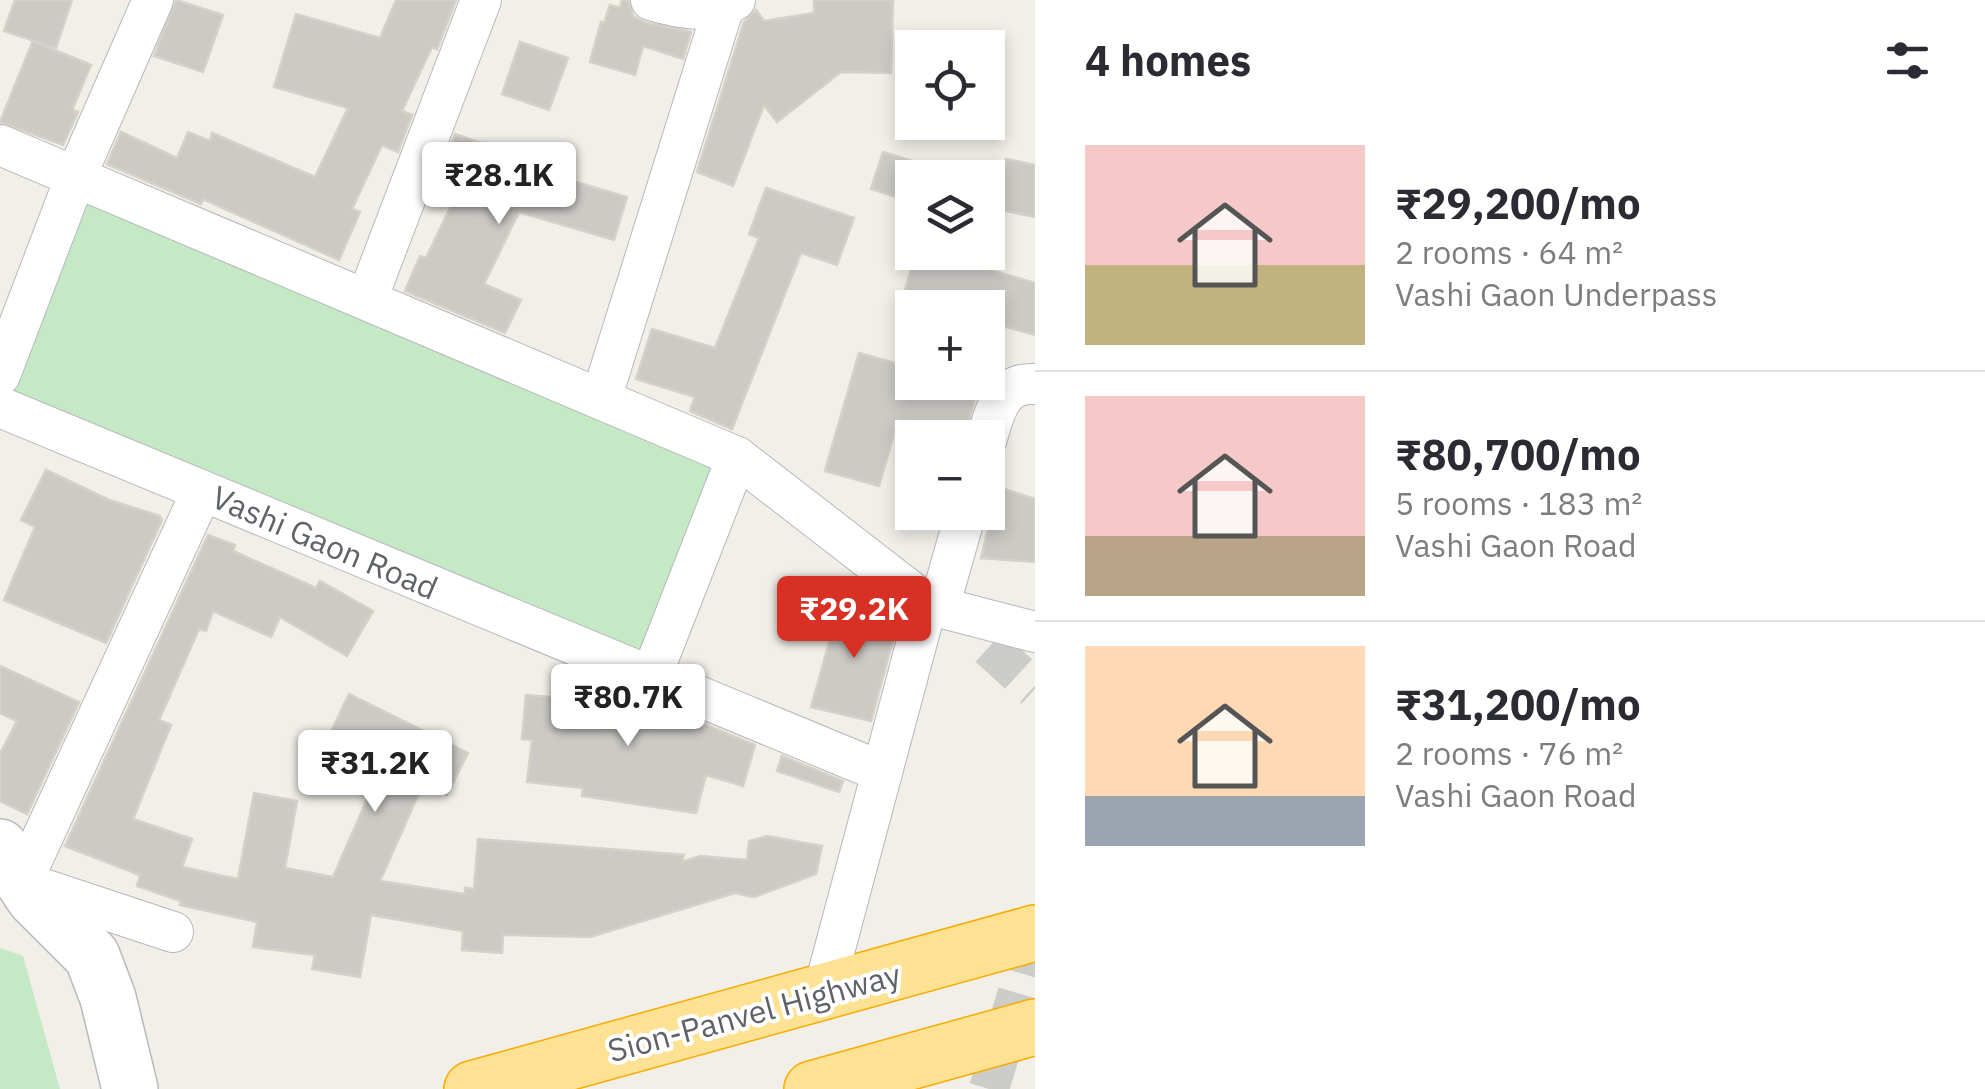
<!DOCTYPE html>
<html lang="en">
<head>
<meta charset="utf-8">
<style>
	:root { --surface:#fff; --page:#f2f2f3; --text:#2b2b33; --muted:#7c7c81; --line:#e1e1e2; --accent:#d93025 }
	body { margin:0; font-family:"IBM Plex Sans",sans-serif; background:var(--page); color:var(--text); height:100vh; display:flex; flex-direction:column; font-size:38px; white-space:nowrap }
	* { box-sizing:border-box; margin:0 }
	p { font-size:32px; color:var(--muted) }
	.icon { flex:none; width:55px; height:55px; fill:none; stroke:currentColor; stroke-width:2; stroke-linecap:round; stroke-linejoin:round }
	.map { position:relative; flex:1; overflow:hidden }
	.drawer { display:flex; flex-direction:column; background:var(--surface); width:950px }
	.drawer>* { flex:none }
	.buttons { position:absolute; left:895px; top:30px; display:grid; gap:20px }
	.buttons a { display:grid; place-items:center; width:110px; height:110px; border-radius:0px; background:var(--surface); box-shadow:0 5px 15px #0003; font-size:50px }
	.price { position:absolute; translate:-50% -85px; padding:0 22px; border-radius:10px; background:#fff; color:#222; font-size:32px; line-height:65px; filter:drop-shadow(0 2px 5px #0008) }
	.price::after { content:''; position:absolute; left:50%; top:60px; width:30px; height:22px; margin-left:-15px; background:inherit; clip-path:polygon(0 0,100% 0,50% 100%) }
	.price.on { background:var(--accent); color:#fff }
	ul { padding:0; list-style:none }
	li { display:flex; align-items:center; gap:30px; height:250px; padding:0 50px }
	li+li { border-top:2px solid var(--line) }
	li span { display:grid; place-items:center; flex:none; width:280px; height:200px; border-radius:0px; color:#555 }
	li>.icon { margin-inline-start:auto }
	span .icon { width:120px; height:120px; fill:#fffc; stroke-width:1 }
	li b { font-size:42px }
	h2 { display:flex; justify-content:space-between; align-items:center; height:120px; padding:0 50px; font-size:42px }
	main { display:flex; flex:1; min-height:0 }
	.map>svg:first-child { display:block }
</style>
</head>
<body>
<main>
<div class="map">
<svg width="1035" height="1089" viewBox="0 0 1035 1089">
	<rect width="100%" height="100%" fill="#f1efe8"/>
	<!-- green -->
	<g fill="#c5e8c5">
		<polygon points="85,198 719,467 641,659 11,394"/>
		<polygon points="0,948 23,956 60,1089 0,1089"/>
	</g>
	<!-- building -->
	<g fill="#cccac5" stroke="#d6d1c6" stroke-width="2.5">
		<polygon points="15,0 72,0 56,48 4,31"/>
		<polygon points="176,0 223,15 203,72 154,56"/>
		<polygon points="396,0 456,0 437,49 432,47 402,111 412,115 398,152 382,145 352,209 360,212 339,260 203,199 201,204 107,164 121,132 177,158 188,132 210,141 212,133 315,177 348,108 274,87 296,14 380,38"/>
		<polygon points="622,0 628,0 633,16 644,22 691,32 683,59 643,46 635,75 590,62 601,22 604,23 610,5 620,8"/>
		<polygon points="814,0 893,0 891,73 841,72 777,122 764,105 733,186 697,172 744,22 756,10 764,21 814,13"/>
		<polygon points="33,41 91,65 72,110 78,112 63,145 0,122"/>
		<polygon points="520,42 568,58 549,110 502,94"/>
		<polygon points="455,134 535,163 532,169 627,197 614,240 519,212 484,284 521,300 505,333 405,291 420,256 426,258 463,181 441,172"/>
		<polygon points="883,152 912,161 912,202 871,189"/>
		<polygon points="1006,159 1035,165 1035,217 996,209"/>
		<polygon points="766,188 854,218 837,265 801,253 732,429 690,411 695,397 636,379 652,329 715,348 759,238 749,234"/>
		<polygon points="916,252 928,252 1035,283 1035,335 988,322 988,308 939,308 903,297"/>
		<polygon points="859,353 912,368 912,382 979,382 964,438 898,420 879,486 825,471"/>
		<polygon points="46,470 109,500 160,516 162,520 106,643 4,600 35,527 21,520"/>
		<polygon points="998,487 1035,499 1035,562 981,558"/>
		<polygon points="208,535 235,545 233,551 316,588 320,581 373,611 347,656 280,617 271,637 213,611 206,631 199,629 159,720 171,725 133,819 192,839 182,867 238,879 254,793 297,801 285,868 333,877 382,765 327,740 349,694 468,753 447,795 423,784 380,881 465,894 465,888 474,889 478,839 684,855 682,862 700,856 747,860 749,841 767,836 822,846 816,874 754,897 735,893 590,937 503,935 502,953 462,950 463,931 371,915 360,977 312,969 315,955 253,947 257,922 180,905 181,901 137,886 140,875 65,846"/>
		<polygon points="844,590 896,629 871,721 811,707"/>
		<polygon points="0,666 79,702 27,814 0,801 0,754 17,721 0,713"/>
		<polygon points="586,675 673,711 672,715 694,720 755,745 743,786 706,775 696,813 582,796 583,788 527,782 532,740 522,739 526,695 580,699"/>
		<polygon points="782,756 843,781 839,792 777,771"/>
	</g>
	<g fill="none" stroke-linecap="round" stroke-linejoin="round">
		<!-- street-tunnel -->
		<g stroke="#ccccc8" stroke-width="40" stroke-dasharray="40 20" stroke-linecap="butt">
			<polyline points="989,647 1035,689"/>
			<polyline points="989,1089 1035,935"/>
		</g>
		<!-- street casing -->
		<g stroke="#b5b8bc" stroke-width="42">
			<g id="street">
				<path d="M651,0c28,8 57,15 84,0"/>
				<polyline points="0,145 737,457"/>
				<polyline points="367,299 481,0"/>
				<polyline points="0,375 76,176 153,0"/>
				<polyline points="601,399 724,6"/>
				<polyline points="0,407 882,772"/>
				<path d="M987,438c8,-27 14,-56 48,-54"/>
				<polyline points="939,607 966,512"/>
				<polyline points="651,677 737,457 927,604 1035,632"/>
				<polyline points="173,932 22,882 202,491"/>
				<polyline points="823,993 927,604"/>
			</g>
		</g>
		<!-- secondary casing -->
		<g stroke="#b6babf" stroke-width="58">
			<polyline id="secondary" points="0,847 34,898 92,956 108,998 130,1089"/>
		</g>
		<!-- highway casing -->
		<g stroke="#f9ab00" stroke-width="58">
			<g id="highway">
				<polyline points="472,1089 1035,933"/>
				<polyline points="812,1089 1035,1027"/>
			</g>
		</g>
		<!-- street -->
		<use href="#street" stroke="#fff" stroke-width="40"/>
		<!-- secondary -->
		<use href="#secondary" stroke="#fff" stroke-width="55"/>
		<!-- highway -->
		<use href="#highway" stroke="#fde293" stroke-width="55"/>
	</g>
	<g text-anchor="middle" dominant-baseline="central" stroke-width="8" stroke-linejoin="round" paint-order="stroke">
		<!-- street labels -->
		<g font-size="32" fill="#5f6368" stroke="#fff">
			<text transform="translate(325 542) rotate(23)">Vashi Gaon Road</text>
			<text transform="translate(754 1012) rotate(-15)">Sion-Panvel Highway</text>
		</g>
	</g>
</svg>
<div class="buttons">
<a><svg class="icon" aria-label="locate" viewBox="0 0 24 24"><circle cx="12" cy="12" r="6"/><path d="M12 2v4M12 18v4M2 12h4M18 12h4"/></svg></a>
<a><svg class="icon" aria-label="layers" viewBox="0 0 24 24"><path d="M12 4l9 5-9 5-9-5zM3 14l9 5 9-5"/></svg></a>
<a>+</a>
<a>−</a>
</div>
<b class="price" style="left:499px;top:227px">₹28.1K</b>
<b class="price on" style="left:854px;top:661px">₹29.2K</b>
<b class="price" style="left:628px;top:749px">₹80.7K</b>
<b class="price" style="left:375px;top:815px">₹31.2K</b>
</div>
<section class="drawer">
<h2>4 homes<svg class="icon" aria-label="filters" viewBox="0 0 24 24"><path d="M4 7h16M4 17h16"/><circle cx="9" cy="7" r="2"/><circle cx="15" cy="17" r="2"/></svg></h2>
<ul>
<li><span style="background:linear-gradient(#f6c9c9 60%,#c2b280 0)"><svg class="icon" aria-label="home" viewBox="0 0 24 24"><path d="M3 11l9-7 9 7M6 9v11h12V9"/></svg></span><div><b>₹29,200/mo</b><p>2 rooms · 64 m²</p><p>Vashi Gaon Underpass</p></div></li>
<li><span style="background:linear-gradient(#f6c9c9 70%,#b9a48a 0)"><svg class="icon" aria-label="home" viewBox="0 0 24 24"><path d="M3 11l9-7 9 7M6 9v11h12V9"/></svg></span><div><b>₹80,700/mo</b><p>5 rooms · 183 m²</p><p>Vashi Gaon Road</p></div></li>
<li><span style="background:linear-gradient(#ffd9b3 75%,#9aa5b1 0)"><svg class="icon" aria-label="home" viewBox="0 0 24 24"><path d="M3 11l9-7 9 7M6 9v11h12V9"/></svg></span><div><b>₹31,200/mo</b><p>2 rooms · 76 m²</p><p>Vashi Gaon Road</p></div></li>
</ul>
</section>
</main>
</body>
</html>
